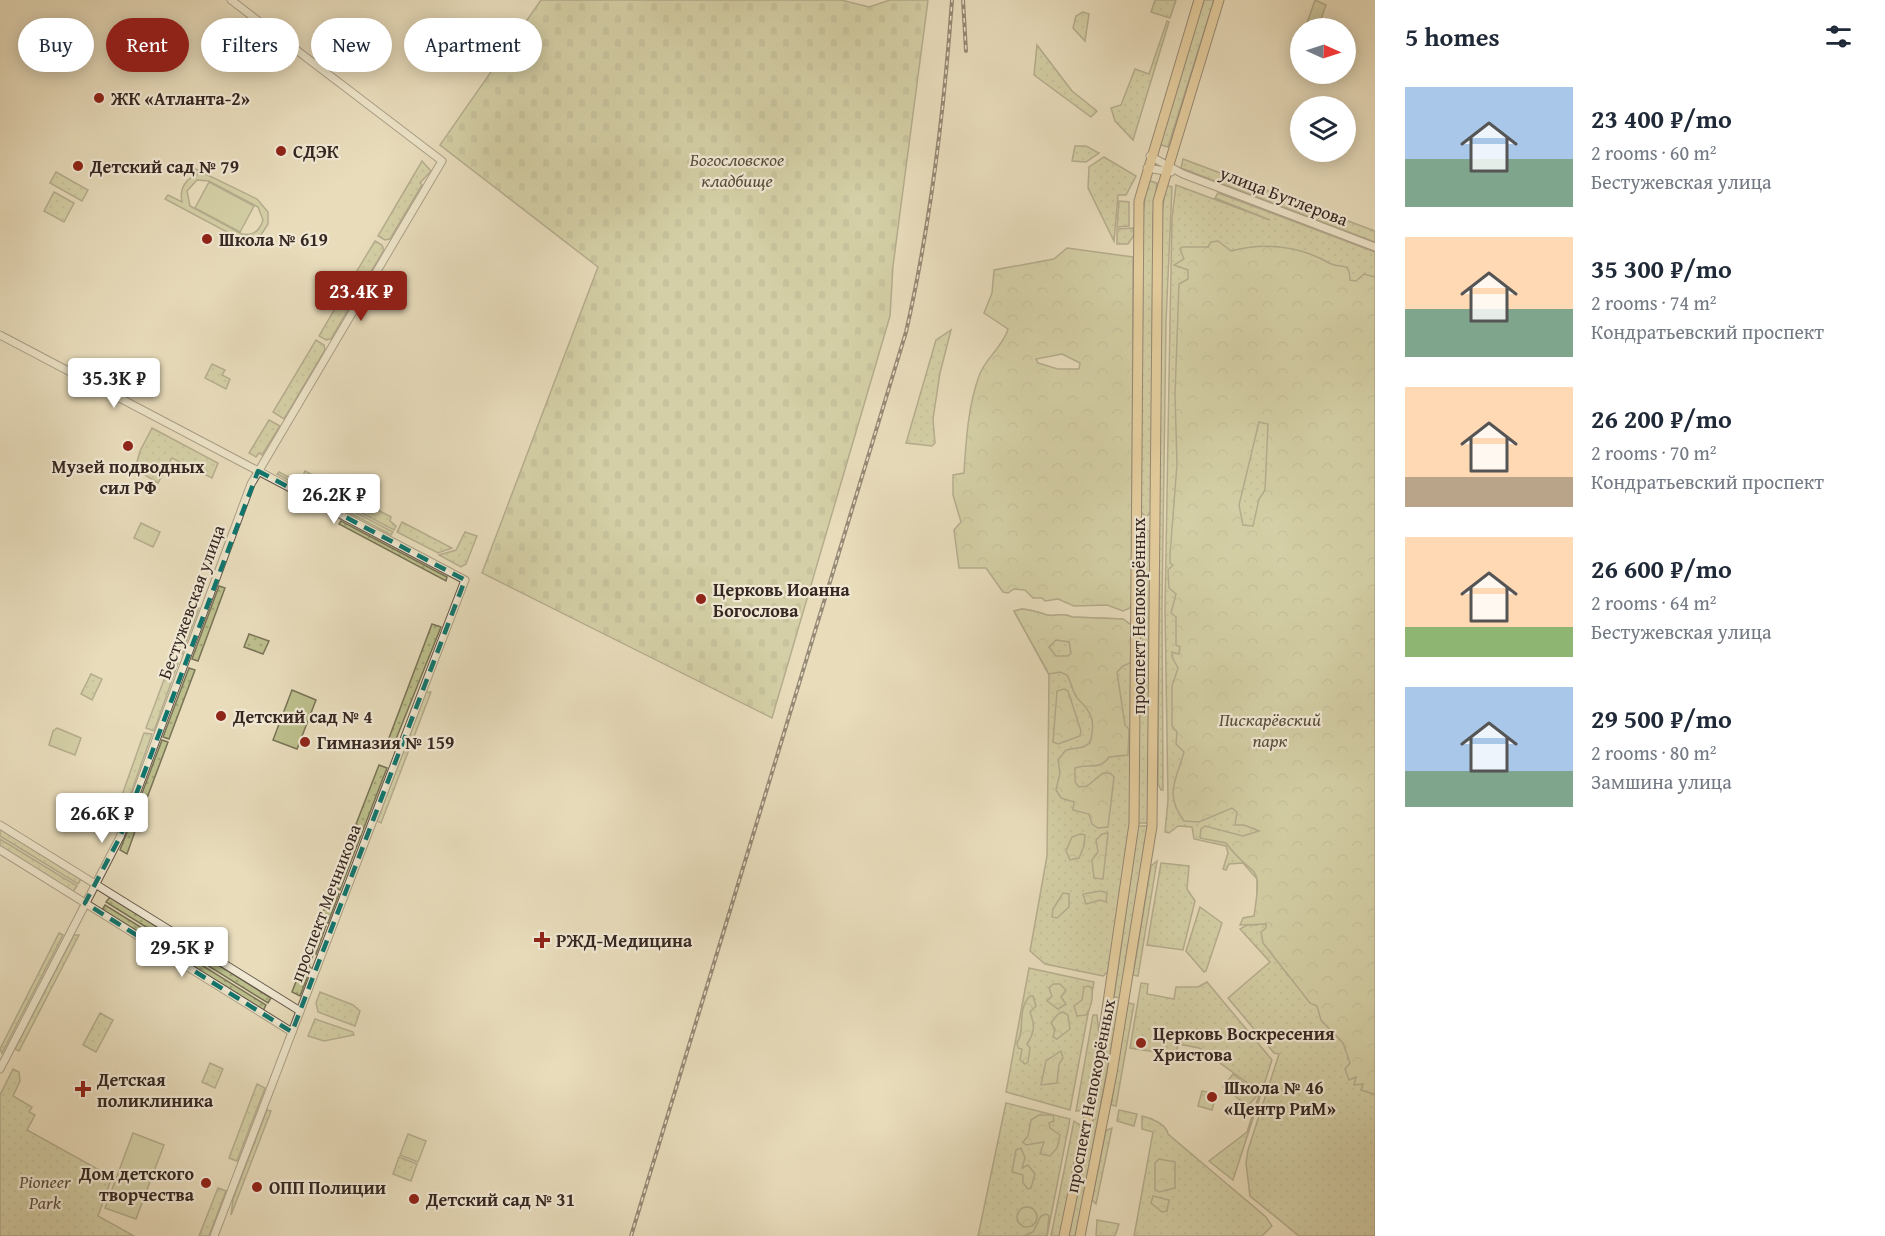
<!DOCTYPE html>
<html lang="en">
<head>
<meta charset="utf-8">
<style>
	:root { --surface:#fff; --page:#f2f2f3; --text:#1f2937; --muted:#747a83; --accent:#8f2418 }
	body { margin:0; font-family:"Gentium Book Plus",serif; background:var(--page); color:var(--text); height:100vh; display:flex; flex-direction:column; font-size:22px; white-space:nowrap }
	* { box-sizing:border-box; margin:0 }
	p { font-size:20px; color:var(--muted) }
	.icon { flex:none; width:33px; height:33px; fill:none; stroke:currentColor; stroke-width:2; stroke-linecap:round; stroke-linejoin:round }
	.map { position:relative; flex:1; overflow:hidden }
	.panel { display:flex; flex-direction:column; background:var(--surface); width:510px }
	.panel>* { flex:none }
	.top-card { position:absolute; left:18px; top:18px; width:570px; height:54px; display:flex; gap:12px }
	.needle { width:39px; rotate:93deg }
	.buttons { position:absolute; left:1290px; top:18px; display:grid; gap:12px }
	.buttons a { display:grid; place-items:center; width:66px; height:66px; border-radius:50%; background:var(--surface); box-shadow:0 3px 15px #0003; font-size:30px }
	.price { position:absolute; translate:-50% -51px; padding:0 14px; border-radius:6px; background:#fff; color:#222; font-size:20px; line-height:39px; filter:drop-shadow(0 2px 3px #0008) }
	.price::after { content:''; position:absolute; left:50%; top:36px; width:18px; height:14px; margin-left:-9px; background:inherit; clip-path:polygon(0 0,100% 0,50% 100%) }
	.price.current { background:var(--accent); color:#fff }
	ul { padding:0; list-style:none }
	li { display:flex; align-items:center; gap:18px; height:150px; padding:0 30px }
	li span { display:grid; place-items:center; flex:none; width:168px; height:120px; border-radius:0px; color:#555 }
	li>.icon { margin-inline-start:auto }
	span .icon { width:72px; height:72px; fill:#fffc; stroke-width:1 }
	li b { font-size:26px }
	h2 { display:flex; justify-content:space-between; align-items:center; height:72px; padding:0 30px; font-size:26px }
	.tag { padding:0 21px; border-radius:27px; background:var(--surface); box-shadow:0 3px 15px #0003; font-size:21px; line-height:54px }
	.tag.current { background:var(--accent); color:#fff }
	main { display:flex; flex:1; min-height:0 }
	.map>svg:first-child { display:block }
</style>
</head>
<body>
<main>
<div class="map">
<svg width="1375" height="1236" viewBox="0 0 1375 1236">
	<defs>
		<pattern id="grass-dots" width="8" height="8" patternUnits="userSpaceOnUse" patternTransform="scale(1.5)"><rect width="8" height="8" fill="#bcbf8c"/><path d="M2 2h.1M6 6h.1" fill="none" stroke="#a2a478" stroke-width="1.8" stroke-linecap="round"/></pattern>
		<pattern id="forest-crowns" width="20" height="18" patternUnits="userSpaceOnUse" patternTransform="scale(1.5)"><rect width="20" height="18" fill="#bcbf8c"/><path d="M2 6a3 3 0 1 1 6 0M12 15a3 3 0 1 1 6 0" fill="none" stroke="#a2a478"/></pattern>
		<pattern id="cemetery-stones" width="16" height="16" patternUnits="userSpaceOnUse" patternTransform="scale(1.5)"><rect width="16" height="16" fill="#bcbf8c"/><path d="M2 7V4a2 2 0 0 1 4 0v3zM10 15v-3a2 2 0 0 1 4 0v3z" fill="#a2a478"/></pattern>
	</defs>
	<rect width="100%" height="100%" fill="#e8dcbb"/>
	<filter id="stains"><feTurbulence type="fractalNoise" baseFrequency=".00333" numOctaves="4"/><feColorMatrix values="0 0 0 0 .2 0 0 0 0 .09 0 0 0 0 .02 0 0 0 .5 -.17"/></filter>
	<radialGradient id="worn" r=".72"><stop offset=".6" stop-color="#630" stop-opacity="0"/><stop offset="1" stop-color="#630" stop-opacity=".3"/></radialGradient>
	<!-- grass -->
	<g fill="url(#grass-dots)" stroke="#797357" stroke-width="1.5">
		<polygon points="1155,0 1176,0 1170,18 1151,12"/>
		<polygon points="1204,0 1214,0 1168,147 1158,144"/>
		<polygon points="1083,12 1089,14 1085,41 1073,28 1076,16"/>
		<polygon points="1167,21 1169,22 1133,140 1115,121 1111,108 1121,105 1135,69 1149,74"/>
		<polygon points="1037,45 1072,91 1097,111 1091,117 1034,75"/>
		<polygon points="1075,146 1086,146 1099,153 1086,162 1072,161"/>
		<polygon points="1104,157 1136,176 1126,195 1118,195 1114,241 1088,188 1089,167"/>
		<polygon points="1183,159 1375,231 1375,242 1181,168"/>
		<polygon points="422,161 431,171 420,183 422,185 390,239 385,240 378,236"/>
		<polygon points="56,172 88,190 82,201 50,183"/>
		<polygon points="1147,180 1157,183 1153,216 1151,512 1146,517 1141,512 1143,215"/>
		<polygon points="1166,185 1172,187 1166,322 1162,609 1163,790 1161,790 1158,784 1161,220"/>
		<polygon points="1176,185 1270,220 1215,198 1218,193 1375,252 1375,1236 1299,1236 1250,1196 1246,1163 1248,1150 1279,1054 1274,1053 1228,998 1270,962 1240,929 1247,925 1257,925 1257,879 1243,863 1229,864 1226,870 1223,869 1228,853 1226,846 1194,839 1192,827 1178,826 1169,833 1165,832 1168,800 1165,609 1170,322 1172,217"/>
		<polygon points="54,192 74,203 64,222 44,211"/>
		<polygon points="1119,201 1129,202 1129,226 1117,227"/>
		<polygon points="1133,228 1134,235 1128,244 1117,244 1117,229"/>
		<polygon points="375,241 382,245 384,250 357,295 346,289"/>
		<polygon points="344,293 354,299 331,339 326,340 319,336"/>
		<polygon points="951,330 940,373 933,419 935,443 932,446 906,443 936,340"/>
		<polygon points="316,340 324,345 325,350 284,419 273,412"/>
		<polygon points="212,364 225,370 222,375 230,379 226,389 205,378"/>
		<polygon points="269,420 280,426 262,455 259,453 256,457 249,453"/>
		<polygon points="152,428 218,463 212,478 172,458 158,483 135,469 140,451"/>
		<polygon points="305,471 391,517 390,521 396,526 394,530 301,481"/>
		<polygon points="279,472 393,532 391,535 277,474"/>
		<polygon points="341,521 447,577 446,581 339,524"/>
		<polygon points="402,522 452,548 438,553 397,532"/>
		<polygon points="1146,529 1150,532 1148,823 1138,823 1141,534"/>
		<polygon points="465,532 477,536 466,564 461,567 439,555 456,550"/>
		<polygon points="219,586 225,588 198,661 192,659"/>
		<polygon points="192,605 199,608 182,654 175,651"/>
		<path d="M1022,609c9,1 16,3 25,6 9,2 16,-3 25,2l51,2 8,6 -1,196 -20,149 -7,6 -58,-12 -15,-13 17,-95 2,-181 -35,-64z"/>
		<polygon points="432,624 441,627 392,749 386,746"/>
		<polygon points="249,634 269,641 263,654 244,647"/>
		<polygon points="171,661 178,663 154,731 146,728"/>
		<polygon points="189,668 195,670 169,739 163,737"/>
		<polygon points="91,674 102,679 92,700 81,694"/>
		<polygon points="426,692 431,692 381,823 377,821"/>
		<polygon points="144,733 152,734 128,801 121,798"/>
		<polygon points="162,740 168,742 141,814 135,812"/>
		<polygon points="379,765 387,768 340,890 332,886"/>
		<polygon points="133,817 139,820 127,854 120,850"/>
		<polygon points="1138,826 1148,826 1121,998 1114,997"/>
		<polygon points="0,828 81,879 78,884 0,836"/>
		<polygon points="0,839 77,886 73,892 0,846"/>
		<polygon points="1157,861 1138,976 1133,975 1151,866"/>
		<polygon points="1161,863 1189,866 1187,889 1195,901 1183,950 1147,945"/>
		<polygon points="331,891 339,894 328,923 320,920"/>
		<polygon points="110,897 271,998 268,1003 106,902"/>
		<polygon points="105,905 266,1005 263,1011 102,910"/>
		<polygon points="1200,907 1222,923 1206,971 1204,972 1186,951"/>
		<polygon points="318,923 326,926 316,954 310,945"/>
		<polygon points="59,933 63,935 2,1053 0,1049"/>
		<polygon points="74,935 79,935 19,1051 15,1049"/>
		<polygon points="309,948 313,955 309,966 311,968 300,996 292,992"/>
		<polygon points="1029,968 1094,982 1070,1110 1006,1092"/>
		<polygon points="1207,982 1272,1060 1233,1180 1209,1161 1247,1132 1260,1092 1199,1048 1178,1044 1176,1055 1130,1048 1141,983 1148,984 1147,994 1174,999 1176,987 1198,987"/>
		<polygon points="320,992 353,1005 360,1011 355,1026 318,1012 316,1003"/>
		<polygon points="1114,1000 1120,1001 1076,1236 1069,1236"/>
		<polygon points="1128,1003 1134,1004 1116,1106 1111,1105"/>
		<polygon points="100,1013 113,1020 96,1052 83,1045"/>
		<polygon points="1093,1015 1097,1015 1099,1035 1087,1105 1083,1110 1076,1111"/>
		<polygon points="315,1019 353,1032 354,1035 324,1041 308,1036"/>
		<polygon points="210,1063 223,1069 215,1088 202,1082"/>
		<polygon points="13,1069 19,1072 20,1081 13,1096 32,1107 29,1112 35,1115 27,1130 112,1177 98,1216 134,1236 0,1236 0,1095"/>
		<polygon points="257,1084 265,1088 237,1161 229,1158"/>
		<polygon points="1202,1091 1216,1094 1212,1110 1198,1106"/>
		<polygon points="1006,1103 1070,1119 1047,1236 978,1236"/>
		<polygon points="267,1110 271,1111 231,1215 233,1199"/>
		<polygon points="1119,1110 1137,1114 1134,1126 1117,1121"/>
		<path d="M1142,1116c10,2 25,9 26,18l98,83 6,9 -10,10h-128l19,-104 -11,-3z"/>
		<polygon points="1074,1121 1080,1125 1081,1133 1060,1236 1051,1236"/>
		<polygon points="1112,1128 1096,1204 1092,1200 1106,1130"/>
		<polygon points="399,1157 417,1164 411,1181 393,1174"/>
		<polygon points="218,1188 226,1191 209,1236 199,1236"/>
		<polygon points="1097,1220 1119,1224 1115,1236 1096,1236"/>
	</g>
	<!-- forest -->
	<g fill="url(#forest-crowns)" stroke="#797357" stroke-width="1.5" fill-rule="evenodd">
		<path d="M1218,241l13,10c33,-9 69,-5 98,12 13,7 20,-4 21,17l6,1 8,-7 11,3v820l-1,-3 -13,-4 2,-6 -9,1 2,-8 -7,3 -4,-11 5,-6 -7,-20 -22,-23 -4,-14 -7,-3 -47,-60 -2,-11 5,-4v-4l-26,1 3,-7 11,-2c9,-58 1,-34 -28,-73l-26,-5 1,-9 4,-3 38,10 16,-5 -15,-6h-9l2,-13 -5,-4 -33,14 -15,-1c-20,-27 -8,-40 0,-69l-8,-8 1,-12 -5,-6v-40l6,-18 -6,-11v-5l7,2 1,-7 -4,-2v-28l-5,-4 5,-19 -7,-6 -1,-18 5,-5 -3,-2v-8l7,-91 -2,-69 4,-111 9,-5v-9l-14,-5 10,-6 -4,-10 2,-2h26l3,-5zM1259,422l9,2 -3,66 -6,9 -6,27 -10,-1 -4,-20z"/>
		<path d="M1067,248l66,9 -1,345 -2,6 -7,3 -16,-6 -33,1 -16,-7 -13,2 -3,-3h-9l-8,-8 -11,-1 -6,4 -5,-1 -17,-24h-27l-5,-38 7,-8 -8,-27v-20l11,-2c2,-32 4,-67 15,-97 6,-18 24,-29 29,-47l-24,-16 8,-20 2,-23 60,-11zM1062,354l18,9 -1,6h-21l-20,-6 -2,-4z"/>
		<path d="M1022,609c9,1 16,3 25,6 9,2 16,-3 25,2l51,2 8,6 1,37 -9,4 -6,6 8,53 4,4 -1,26 -19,2c-9,14 -21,6 -34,11v14l4,5 8,-1 16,-13h7l4,4 -6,50 -10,1 -6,-4 -3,-10 -16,-4 1,-8 -13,-4 -5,-8 4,-17 -2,-13 8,-10 17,-3 7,-4c6,-21 2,-31 -12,-44 -5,-5 -7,-18 -11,-24l-7,-3 -11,2 -35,-63zM1056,640l13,2 2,11 -3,3h-12l-7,-9z"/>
		<polygon points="1064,689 1068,691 1081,731 1080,736 1058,744 1053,742 1057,691"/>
		<polygon points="1108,833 1103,879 1094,878 1092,860 1098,852 1096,840 1102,834"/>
		<polygon points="1080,834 1085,835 1084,846 1079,858 1070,860 1066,851 1072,837"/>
		<polygon points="1101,891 1107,893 1106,902 1100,900 1086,904 1083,894"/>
		<polygon points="1063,893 1069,894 1069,907 1057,918 1052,917 1053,909"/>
		<polygon points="1053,984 1060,984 1066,990 1061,997 1066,1004 1058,1009 1047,1001 1052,996 1049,988"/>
		<path d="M1088,986l4,2c1,10 0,19 -6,27l-9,1 -3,-10 8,-6 2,-13z"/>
		<path d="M1030,996h3l3,10 -6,6c5,13 5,20 -3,32l3,4 -2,14 -3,2 -5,-4 2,-11 -4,-1 -1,-5c9,-12 -1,-33 13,-47z"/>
		<polygon points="1063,1012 1068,1015 1070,1029 1057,1039 1053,1037 1055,1029 1051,1023 1058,1014"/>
		<polygon points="1061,1051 1063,1058 1059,1064 1057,1083 1041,1085 1046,1061"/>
		<polygon points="1039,1115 1053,1115 1054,1121 1049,1123 1050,1128 1060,1135 1057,1148 1050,1156 1040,1154 1044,1142 1026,1145 1023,1142 1028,1136 1031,1120"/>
		<polygon points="1021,1148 1025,1158 1022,1168 1028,1165 1035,1174 1031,1188 1028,1189 1023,1183 1023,1175 1012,1172 1016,1150"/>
		<polygon points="1159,1159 1175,1162 1175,1188 1159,1192 1155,1189 1155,1163"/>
		<polygon points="1153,1196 1169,1200 1167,1211 1162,1212 1151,1203"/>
		<circle cx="1027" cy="1217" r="10"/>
		<polygon points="1046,1214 1049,1216 1047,1236 1024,1236 1033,1232 1041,1216"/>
	</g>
	<!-- cemetery -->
	<polygon fill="url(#cemetery-stones)" stroke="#797357" stroke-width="1.5" points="541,0 841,0 869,7 890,0 928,0 893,266 890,316 772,718 482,573 598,267 440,145"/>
	<!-- garden -->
	<g fill="#bcbf8c" stroke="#797357" stroke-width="1.5" fill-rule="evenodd">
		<polygon points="1315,0 1326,5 1318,28 1306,26"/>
		<path d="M187,165l70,34 11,13v12l-7,11 -8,4 2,2 -2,5 -88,-47 3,-4 14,7c-3,-14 4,-24 17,-28l-13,-7zM197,180l12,1 49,26 5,13c-3,10 -10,16 -21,14l-52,-28 -3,-15z"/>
		<polygon points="209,182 254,206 240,232 195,208"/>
		<polygon points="141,523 160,532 153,547 134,538"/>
		<polygon points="292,690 316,700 297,749 273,740"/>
		<polygon points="57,728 81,738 75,755 49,745 53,731"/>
		<polygon points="1233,1074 1258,1094 1248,1106 1223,1087"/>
		<polygon points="133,1133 164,1145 136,1219 105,1208"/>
		<polygon points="408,1134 426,1141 418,1162 400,1155"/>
	</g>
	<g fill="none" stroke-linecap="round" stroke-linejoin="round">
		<!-- tertiary casing -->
		<g stroke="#625448" stroke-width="9">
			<g id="tertiary">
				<polyline points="1150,156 1183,174 1375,247"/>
				<polyline points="1147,168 1171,172"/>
				<polyline points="0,335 465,580 214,1236"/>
				<polyline points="0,825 300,1011"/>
				<polyline points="0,850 292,1032"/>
				<polyline points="0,1069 120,837 251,484 442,161 231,0"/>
			</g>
		</g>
		<!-- primary casing -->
		<g stroke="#362722" stroke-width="11">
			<g id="primary">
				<polyline points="1064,1236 1098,1071 1134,824 1139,201 1199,0"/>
				<polyline points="1080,1236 1112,1073 1152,826 1158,201 1219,0"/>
			</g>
		</g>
		<!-- tertiary -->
		<use href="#tertiary" stroke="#f0e8d3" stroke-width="7"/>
		<!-- primary -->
		<use href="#primary" stroke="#e4be7e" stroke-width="9"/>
		<!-- rail casing -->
		<g stroke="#362722" stroke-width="4">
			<g id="rail">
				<polyline points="963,0 966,51"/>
				<path d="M631,1236l275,-904c25,-110 38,-220 46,-332"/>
			</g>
		</g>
		<!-- rail -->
		<use href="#rail" stroke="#f0e8d3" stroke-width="1.5" stroke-dasharray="4.5" stroke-linecap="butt"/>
	</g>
	<!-- marked area -->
	<path d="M0 0H1375V1236H0ZM258,471l207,109 -173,452 -207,-129 35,-66z" fill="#e8dcbb" fill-opacity=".55" fill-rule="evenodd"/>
	<path fill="none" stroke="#0f766e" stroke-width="4.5" stroke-dasharray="12 8" stroke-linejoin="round" d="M258,471l207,109 -173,452 -207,-129 35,-66z"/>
	<!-- markers -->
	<g fill="#8f2418" stroke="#f0e8d3" stroke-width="2">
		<circle cx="99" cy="98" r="6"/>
		<circle cx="281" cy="151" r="6"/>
		<circle cx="78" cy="166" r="6"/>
		<circle cx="207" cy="239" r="6"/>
		<circle cx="128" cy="446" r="6"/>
		<circle cx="701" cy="599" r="6"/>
		<circle cx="221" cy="716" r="6"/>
		<circle cx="305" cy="742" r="6"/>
		<path d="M539 931h6v6h6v6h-6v6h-6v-6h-6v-6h6z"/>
		<circle cx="1141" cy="1043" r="6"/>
		<path d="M80 1080h6v6h6v6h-6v6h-6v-6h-6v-6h6z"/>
		<circle cx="1212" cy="1097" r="6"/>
		<circle cx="206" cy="1183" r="6"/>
		<circle cx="257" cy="1187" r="6"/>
		<circle cx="414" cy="1199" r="6"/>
	</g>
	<g text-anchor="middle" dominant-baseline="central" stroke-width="4.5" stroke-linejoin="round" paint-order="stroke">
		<!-- poi labels -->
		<g font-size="18" font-weight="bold" fill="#362722" stroke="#f0e8d3" text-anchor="start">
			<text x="111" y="98">ЖК «Атланта-2»</text>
			<text x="293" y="151">СДЭК</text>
			<text x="90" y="166">Детский сад № 79</text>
			<text x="219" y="239">Школа № 619</text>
			<text x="128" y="466" text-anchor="middle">Музей подводных<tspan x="128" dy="21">сил РФ</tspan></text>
			<text x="713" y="589">Церковь Иоанна<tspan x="713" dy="21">Богослова</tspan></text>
			<text x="233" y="716">Детский сад № 4</text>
			<text x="317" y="742">Гимназия № 159</text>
			<text x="556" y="940">РЖД-Медицина</text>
			<text x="1153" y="1033">Церковь Воскресения<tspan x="1153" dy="21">Христова</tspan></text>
			<text x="97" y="1079">Детская<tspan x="97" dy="21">поликлиника</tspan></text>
			<text x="1224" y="1087">Школа № 46<tspan x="1224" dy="21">«Центр РиМ»</tspan></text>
			<text x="194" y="1173" text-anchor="end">Дом детского<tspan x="194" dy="21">творчества</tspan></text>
			<text x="269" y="1187">ОПП Полиции</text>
			<text x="426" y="1199">Детский сад № 31</text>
		</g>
		<!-- park labels -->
		<g font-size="18" font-style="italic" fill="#584d3c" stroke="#f0e8d3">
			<text x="737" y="159">Богословское<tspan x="737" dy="21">кладбище</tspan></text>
			<text x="1270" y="719">Пискарёвский<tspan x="1270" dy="21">парк</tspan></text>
			<text x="45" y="1181">Pioneer<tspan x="45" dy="21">Park</tspan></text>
		</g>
		<!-- street labels -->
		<g font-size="18" fill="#362722" stroke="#f0e8d3">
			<text transform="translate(1284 196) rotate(21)">улица Бутлерова</text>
			<text transform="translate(191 602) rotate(-70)">Бестужевская улица</text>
			<text transform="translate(1138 616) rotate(-90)">проспект Непокорённых</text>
			<text transform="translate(325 903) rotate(-69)">проспект Мечникова</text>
			<text transform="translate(1090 1096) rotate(-79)">проспект Непокорённых</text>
		</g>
	</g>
	<rect width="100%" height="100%" filter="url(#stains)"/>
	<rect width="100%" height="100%" fill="url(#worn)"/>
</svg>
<div class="buttons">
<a><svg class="needle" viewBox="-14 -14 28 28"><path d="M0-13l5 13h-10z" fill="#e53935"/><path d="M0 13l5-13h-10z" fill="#747a83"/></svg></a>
<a><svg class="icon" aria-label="layers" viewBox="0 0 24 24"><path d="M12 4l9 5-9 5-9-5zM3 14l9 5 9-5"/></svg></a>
</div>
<b class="price current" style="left:361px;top:322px">23.4K ₽</b>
<b class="price" style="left:114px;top:409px">35.3K ₽</b>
<b class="price" style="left:334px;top:525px">26.2K ₽</b>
<b class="price" style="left:102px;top:844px">26.6K ₽</b>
<b class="price" style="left:182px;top:978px">29.5K ₽</b>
<div class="top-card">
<a class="tag">Buy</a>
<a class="tag current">Rent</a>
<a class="tag">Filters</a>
<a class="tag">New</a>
<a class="tag">Apartment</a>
</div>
</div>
<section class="panel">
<h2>5 homes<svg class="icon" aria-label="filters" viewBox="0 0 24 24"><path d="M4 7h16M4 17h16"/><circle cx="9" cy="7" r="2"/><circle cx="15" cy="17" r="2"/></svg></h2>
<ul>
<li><span style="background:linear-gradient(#a9c7e8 60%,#7fa58c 0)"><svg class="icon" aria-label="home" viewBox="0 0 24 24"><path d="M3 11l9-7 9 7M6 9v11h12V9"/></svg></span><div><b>23 400 ₽/mo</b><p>2 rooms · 60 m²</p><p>Бестужевская улица</p></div></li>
<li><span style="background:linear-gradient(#ffd9b3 60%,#7fa58c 0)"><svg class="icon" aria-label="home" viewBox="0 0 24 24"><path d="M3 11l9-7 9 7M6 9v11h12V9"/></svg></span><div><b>35 300 ₽/mo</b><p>2 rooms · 74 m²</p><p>Кондратьевский проспект</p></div></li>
<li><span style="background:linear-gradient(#ffd9b3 75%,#b9a48a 0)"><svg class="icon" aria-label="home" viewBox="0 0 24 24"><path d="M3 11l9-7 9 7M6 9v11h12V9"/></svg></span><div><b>26 200 ₽/mo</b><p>2 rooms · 70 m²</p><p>Кондратьевский проспект</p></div></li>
<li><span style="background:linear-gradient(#ffd9b3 75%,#8fb573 0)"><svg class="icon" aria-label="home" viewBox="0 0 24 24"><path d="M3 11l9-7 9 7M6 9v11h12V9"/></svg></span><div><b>26 600 ₽/mo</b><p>2 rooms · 64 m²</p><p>Бестужевская улица</p></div></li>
<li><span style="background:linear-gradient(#a9c7e8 70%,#7fa58c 0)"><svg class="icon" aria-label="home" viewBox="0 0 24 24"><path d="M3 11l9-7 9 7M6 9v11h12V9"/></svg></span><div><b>29 500 ₽/mo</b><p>2 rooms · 80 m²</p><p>Замшина улица</p></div></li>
</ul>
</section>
</main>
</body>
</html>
